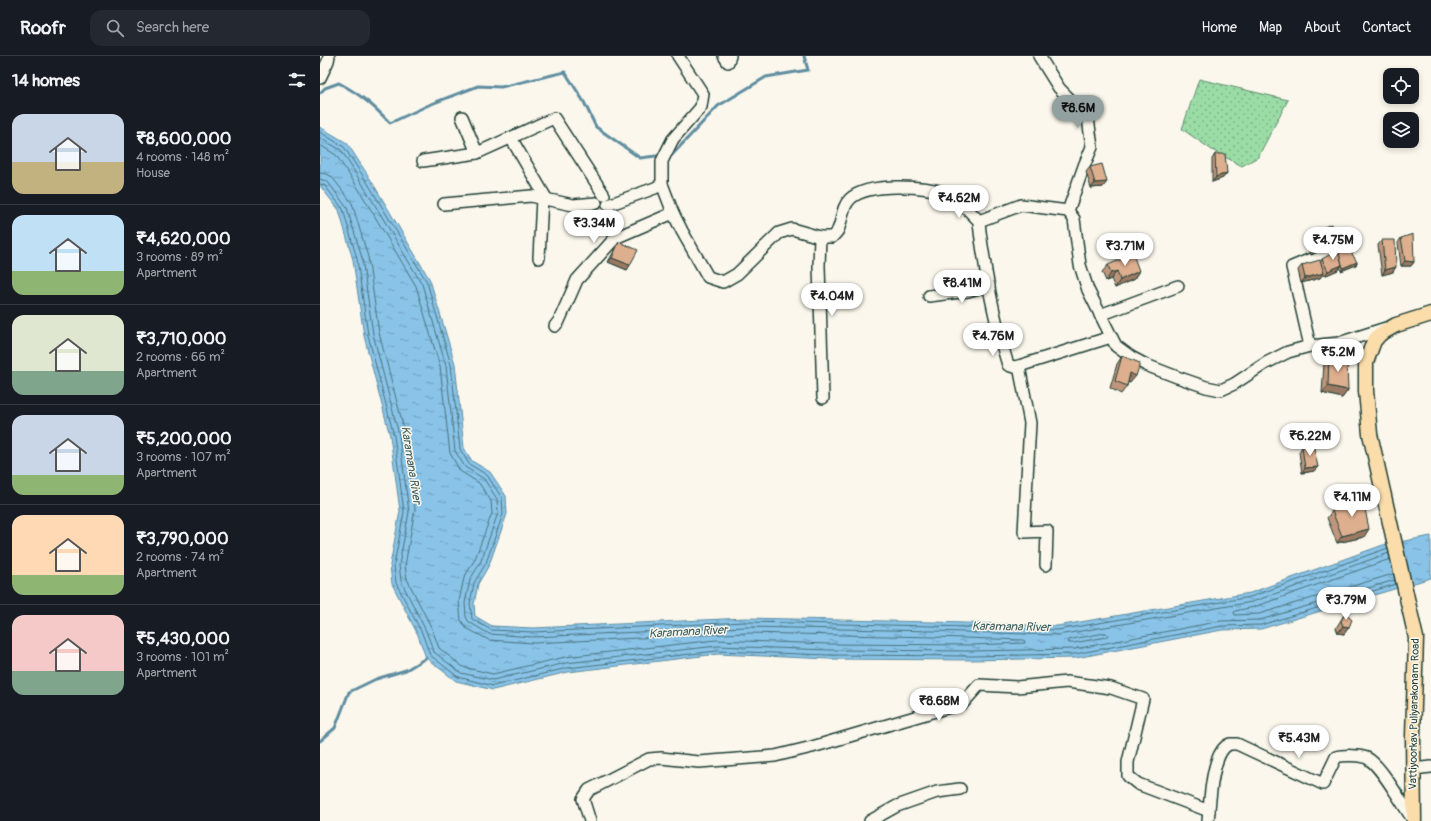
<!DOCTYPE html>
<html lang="en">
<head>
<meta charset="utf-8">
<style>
	:root { --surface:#171b24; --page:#242831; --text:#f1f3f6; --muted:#9ea1a6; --line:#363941; --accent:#92a19f }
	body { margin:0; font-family:Pangolin,sans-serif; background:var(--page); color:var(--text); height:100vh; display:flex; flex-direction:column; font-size:15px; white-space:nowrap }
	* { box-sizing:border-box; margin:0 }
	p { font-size:13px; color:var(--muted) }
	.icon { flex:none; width:22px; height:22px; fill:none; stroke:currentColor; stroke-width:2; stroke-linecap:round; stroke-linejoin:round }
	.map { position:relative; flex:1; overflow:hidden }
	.panel { display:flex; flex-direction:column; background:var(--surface); width:320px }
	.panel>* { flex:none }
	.controls { position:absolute; left:1063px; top:12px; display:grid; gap:8px }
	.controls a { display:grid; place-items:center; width:36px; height:36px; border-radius:8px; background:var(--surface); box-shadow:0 2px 6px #0003; font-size:20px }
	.price { position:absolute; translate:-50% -34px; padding:0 9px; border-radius:14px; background:#fff; color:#222; font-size:13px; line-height:26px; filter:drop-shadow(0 1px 2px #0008) }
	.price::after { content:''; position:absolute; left:50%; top:24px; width:12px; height:9px; margin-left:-6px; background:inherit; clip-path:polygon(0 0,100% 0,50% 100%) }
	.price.current { background:var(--accent); color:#111 }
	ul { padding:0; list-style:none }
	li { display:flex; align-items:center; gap:12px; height:100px; padding:0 12px }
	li+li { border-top:1px solid var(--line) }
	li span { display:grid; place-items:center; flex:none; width:112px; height:80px; border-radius:12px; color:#555 }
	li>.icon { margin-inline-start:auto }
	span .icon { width:48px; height:48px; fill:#fffc; stroke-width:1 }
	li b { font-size:17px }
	h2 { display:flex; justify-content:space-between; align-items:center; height:48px; padding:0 12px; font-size:17px }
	header { display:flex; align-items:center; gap:24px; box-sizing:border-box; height:56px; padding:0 20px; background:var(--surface); border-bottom:1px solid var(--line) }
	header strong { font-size:19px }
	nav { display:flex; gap:22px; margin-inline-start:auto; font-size:14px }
	.search { width:280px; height:36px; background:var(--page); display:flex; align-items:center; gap:10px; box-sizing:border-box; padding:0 14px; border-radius:12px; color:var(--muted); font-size:15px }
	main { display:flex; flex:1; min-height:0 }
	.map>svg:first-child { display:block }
</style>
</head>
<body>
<header>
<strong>Roofr</strong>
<div class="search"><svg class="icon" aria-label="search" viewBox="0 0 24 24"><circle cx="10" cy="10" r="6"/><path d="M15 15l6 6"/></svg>Search here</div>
<nav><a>Home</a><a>Map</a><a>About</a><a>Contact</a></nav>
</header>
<main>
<section class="panel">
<h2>14 homes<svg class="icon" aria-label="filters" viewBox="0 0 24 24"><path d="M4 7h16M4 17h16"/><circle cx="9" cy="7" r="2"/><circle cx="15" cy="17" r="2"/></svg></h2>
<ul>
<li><span style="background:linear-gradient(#c9d6e8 60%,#c2b280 0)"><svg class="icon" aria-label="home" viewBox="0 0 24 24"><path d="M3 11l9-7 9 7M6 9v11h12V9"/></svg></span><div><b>₹8,600,000</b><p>4 rooms · 148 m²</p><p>House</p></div></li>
<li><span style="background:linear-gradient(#bfe0f5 70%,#8fb573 0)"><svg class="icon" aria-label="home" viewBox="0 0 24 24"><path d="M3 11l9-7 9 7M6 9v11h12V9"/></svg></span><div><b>₹4,620,000</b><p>3 rooms · 89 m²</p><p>Apartment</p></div></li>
<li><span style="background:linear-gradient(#dfe7d0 70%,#7fa58c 0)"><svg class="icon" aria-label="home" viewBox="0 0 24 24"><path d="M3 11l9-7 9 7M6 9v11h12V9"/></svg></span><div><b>₹3,710,000</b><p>2 rooms · 66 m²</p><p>Apartment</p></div></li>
<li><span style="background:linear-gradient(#c9d6e8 75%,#8fb573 0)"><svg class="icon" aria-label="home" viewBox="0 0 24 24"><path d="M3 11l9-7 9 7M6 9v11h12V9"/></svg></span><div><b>₹5,200,000</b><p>3 rooms · 107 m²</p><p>Apartment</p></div></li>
<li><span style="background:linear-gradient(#ffd9b3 75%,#8fb573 0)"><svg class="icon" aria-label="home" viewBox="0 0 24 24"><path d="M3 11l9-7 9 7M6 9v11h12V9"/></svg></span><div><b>₹3,790,000</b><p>2 rooms · 74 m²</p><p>Apartment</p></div></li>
<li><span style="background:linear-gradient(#f6c9c9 70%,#7fa58c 0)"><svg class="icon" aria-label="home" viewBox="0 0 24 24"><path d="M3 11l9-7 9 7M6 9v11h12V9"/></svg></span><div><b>₹5,430,000</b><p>3 rooms · 101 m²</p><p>Apartment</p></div></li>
</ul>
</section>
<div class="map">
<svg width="1111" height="765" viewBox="0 0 1111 765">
	<defs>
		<pattern id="grass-dots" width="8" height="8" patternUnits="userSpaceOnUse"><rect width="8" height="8" fill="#9bdca6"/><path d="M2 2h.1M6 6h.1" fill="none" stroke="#7eb488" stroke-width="1.8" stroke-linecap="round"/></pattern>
		<pattern id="water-ripples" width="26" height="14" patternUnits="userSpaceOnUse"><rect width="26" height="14" fill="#89c3e8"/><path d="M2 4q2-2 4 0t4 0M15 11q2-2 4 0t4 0" fill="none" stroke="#6fa0bd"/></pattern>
	</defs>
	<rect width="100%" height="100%" fill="#fbf7ec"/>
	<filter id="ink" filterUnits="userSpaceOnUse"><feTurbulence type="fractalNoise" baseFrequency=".025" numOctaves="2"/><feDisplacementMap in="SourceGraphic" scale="8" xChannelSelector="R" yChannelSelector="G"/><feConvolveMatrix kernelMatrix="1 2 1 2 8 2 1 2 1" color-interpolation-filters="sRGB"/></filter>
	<g filter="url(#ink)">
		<!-- grass -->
		<polygon fill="url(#grass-dots)" stroke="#5d8c6d" points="879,23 968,44 938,101 922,110 892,94 862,73"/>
		<!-- water -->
		<polygon fill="url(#water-ripples)" stroke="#5f8da0" points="0,71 27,87 51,124 110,224 135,308 144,392 152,405 170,416 186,440 187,458 169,509 158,528 154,548 155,560 172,570 213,572 425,562 614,566 737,570 930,537 1063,489 1111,480 1111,522 941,573 902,574 756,602 652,604 509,603 398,598 248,616 173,634 136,625 106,602 98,579 72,528 70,509 80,455 70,380 44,280 33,204 19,154 0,130"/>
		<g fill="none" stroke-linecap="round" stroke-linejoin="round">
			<!-- shore -->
			<g stroke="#49737c" stroke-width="1">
				<polyline points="0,76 24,91 47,126 107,226 131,309 140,393 149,408 167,419 182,442 183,458 166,507 154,527 150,547 152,563 171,574 213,576 426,566 614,570 738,574 930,541 1068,492"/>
				<polyline points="0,82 21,94 43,129 102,228 126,310 135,395 145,411 164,423 177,443 178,457 161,505 150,524 145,547 146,561 149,566 169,578 213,581 426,571 614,575 738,579 932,546 1069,497"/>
				<polyline points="0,89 16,99 38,132 96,230 120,311 130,397 140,415 159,427 171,445 172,457 155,503 144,522 139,545 141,564 146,572 169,584 213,587 426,577 614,581 704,584 705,587 652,589 509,588 396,584 245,601 173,618 143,611 119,592 112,573 87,523 85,510 95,453 85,377 59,277 48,201 32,147 12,121 7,118 0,117"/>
				<polyline points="0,123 8,126 27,152 42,202 53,278 79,379 89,456 79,509 81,525 106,575 114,596 141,617 173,624 246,607 397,590 509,594 652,595 755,593 901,565 940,564 1075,524"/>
				<polyline points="0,128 5,130 23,153 37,203 48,279 74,380 84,456 74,509 76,527 102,577 110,599 138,621 173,630 247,612 397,595 509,599 652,600 755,598 902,570 941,569 1076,528"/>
				<polyline points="1070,503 934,551 915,555 914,557 915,559 939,558 1073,518"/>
				<polygon points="786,577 788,579 786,581 754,587 749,587 748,586 749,584"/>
			</g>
			<!-- stream -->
			<g stroke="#5f8da0" stroke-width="3">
				<path d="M0,37l5,-5 14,-5c22,12 34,22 51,40l41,-19 47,-18 23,1 64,-15 19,30 12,25 44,31 16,-2"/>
				<polyline points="352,99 398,50 446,21 488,14 484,0"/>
				<polyline points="0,685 15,672 29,636 56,623 86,614 106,602"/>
			</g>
			<!-- minor casing -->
			<g stroke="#1f3d34" stroke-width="14">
				<g id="minor">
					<path d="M358,0l25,38 -2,13 -28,32 -11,22v23l11,29 9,18 26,46 15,5 14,-8 42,-41 13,-4 28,8h12c2,-2 5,-5 6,-7 5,-11 3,-22 12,-31 18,-17 75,-13 96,-6 10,3 25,20 33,28l42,-16 47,6 6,8 6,46 8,25 28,56 15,11 15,8 31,12 29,10 15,3 13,-6 32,-21 22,-11 22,-6 29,-3 47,-15"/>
					<polyline points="404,0 408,6 410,0"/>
					<polyline points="719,0 739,32 768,62 772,91 764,110 748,155"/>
					<polyline points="0,22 8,5 9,0"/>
					<polyline points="142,61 157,97"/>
					<polyline points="191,82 226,142"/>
					<polyline points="103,105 157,97 234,62 284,139"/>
					<polyline points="124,148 211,140 253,149 276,147"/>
					<polyline points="288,149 335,132 342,128"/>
					<path d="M659,165c1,17 5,34 7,51 6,33 12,61 22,93l6,2 5,-1 92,-29"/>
					<polyline points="500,181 499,210 503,342"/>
					<polyline points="219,202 222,142"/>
					<polyline points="609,240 648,235 669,229"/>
					<polyline points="780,259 858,230"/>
					<polyline points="235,270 239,265 257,224 295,182 353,157"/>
					<polyline points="990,290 972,211 1027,188"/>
					<polyline points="699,310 710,367 704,476 727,475 726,509"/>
					<polyline points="1093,713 1111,711"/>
					<polyline points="270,765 263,743 269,734 329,703 341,702 379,706 455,700 492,691 643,647 659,629 697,631 747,626 791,632 823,643 808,706 808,720 818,728 889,755"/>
					<polyline points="550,765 577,750 617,736 640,733"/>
					<path d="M888,765c2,-17 3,-71 22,-77 3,0 5,0 7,0l86,40 13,-27c7,-2 24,-2 31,1 15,8 36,48 47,63"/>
				</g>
			</g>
			<!-- major casing -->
			<g stroke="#1f3d34" stroke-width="17">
				<polyline id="major" points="1094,765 1093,680 1096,582 1050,378 1046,335 1046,306 1054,285 1060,278 1076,269 1111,258"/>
			</g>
			<!-- minor -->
			<use href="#minor" stroke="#fbf7ec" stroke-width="11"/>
			<!-- major -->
			<use href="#major" stroke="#fbddab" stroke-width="14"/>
		</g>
		<!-- wall -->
		<g fill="#bf967b" stroke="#1f3d34">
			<polygon points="895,98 907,117 903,122 892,126 892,103"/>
			<polygon points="770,111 783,131 771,132 766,116"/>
			<polygon points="989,178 1017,184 1013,189 991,199 985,183"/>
			<polygon points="1081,182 1094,206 1091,210 1081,210 1078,187"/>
			<polygon points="1062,184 1073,216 1062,219 1058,189"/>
			<polygon points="299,186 310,209 307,214 288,206 296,191"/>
			<polygon points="1002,203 1037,206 1036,209 1021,215 1020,211 1018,214 1004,220 1003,217 1000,222 981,227 978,214 982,209 1000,206"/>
			<polygon points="788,209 814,223 795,232 791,223 786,225 782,216"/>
			<polygon points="802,300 810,327 808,326 807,330 801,338 790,332 797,308"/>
			<polygon points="1009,300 1020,305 1028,334 1022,342 1002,337 1004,307"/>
			<polygon points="982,391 998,411 994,415 982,417 979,396"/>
			<polygon points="1012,455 1044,481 1017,487 1007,462"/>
			<polygon points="1024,559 1029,571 1024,578 1018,577 1016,572"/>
		</g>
		<!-- shaded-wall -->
		<g fill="#9b7a64" stroke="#1f3d34">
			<polygon points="907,117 903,122 892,126 896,121"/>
			<polygon points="787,126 783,131 771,132 775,127"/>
			<polygon points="1017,184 1013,189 991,199 995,194"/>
			<polygon points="292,202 310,209 307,214 288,206"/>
			<polygon points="1085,205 1094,206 1091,210 1081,210"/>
			<polygon points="1037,206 1036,209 1021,215 1023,212"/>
			<polygon points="1022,209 1018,214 1004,220 1008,215"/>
			<polygon points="1076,211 1073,216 1062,219 1065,214"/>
			<polygon points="797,215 791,223 786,225 791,217"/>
			<polygon points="819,215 814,223 795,232 800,224"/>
			<polygon points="1004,217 1000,222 981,227 985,222"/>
			<polygon points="810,317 816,320 810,327 805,325"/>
			<polygon points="1008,330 1028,334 1022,342 1002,337"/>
			<polygon points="998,411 994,415 982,417 985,412"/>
			<polygon points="1049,473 1044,481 1017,487 1022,480"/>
			<polygon points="1023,570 1029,571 1024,578 1018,577"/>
		</g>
		<!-- building -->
		<g fill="#deaf8f" stroke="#1f3d34">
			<polygon points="895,98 905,98 907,117 896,121"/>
			<polygon points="782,108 787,126 775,127 770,111"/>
			<polygon points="1011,168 1017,184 995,194 989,178"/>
			<polygon points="1093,178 1094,206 1085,205 1081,182"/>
			<polygon points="1062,184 1075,184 1076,211 1065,214"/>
			<polygon points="299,186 318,194 310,209 292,202"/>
			<polygon points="1029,193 1037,206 1023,212 1018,195"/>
			<polygon points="1018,194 1022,209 1008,215 1002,203"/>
			<polygon points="813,198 819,215 800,224 797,215 791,217 788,209"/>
			<polygon points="1000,204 1004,217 985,222 982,209"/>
			<polygon points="1019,296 1020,305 1027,306 1028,334 1008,330 1009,300"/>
			<polygon points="802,300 820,307 816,320 810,317 807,330 795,325"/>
			<polygon points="993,388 998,411 985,412 982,391"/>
			<polygon points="1043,443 1049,473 1022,480 1012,455"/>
			<polygon points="1024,559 1029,561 1032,564 1029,571 1023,570 1021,565"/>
		</g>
	</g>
	<g text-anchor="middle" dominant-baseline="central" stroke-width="3" stroke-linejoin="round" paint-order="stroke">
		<!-- street labels -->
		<g font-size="11" fill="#1f3d34" stroke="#fbf7ec">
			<text transform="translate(1094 658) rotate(-89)">Vattiyoorkav Puliyarakonam Road</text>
		</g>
		<!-- water labels -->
		<g font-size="12" font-style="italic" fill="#3a5e61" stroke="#fbf7ec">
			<text transform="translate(91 409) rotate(81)">Karamana River</text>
			<text transform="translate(691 571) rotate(1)">Karamana River</text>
			<text transform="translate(368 576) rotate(-3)">Karamana River</text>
		</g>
	</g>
</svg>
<div class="controls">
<a><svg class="icon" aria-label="locate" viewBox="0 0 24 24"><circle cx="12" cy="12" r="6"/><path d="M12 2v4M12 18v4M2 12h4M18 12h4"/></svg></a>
<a><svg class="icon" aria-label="layers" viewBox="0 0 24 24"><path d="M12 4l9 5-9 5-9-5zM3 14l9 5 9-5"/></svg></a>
</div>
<b class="price current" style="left:758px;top:73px">₹8.6M</b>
<b class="price" style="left:639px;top:163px">₹4.62M</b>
<b class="price" style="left:274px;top:188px">₹3.34M</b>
<b class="price" style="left:1013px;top:205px">₹4.75M</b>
<b class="price" style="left:805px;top:211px">₹3.71M</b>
<b class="price" style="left:642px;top:248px">₹8.41M</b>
<b class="price" style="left:512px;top:261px">₹4.04M</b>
<b class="price" style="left:673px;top:301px">₹4.76M</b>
<b class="price" style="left:1018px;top:317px">₹5.2M</b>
<b class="price" style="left:990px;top:401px">₹6.22M</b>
<b class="price" style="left:1032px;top:462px">₹4.11M</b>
<b class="price" style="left:1026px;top:565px">₹3.79M</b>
<b class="price" style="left:619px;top:666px">₹8.68M</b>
<b class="price" style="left:979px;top:703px">₹5.43M</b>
</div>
</main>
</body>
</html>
